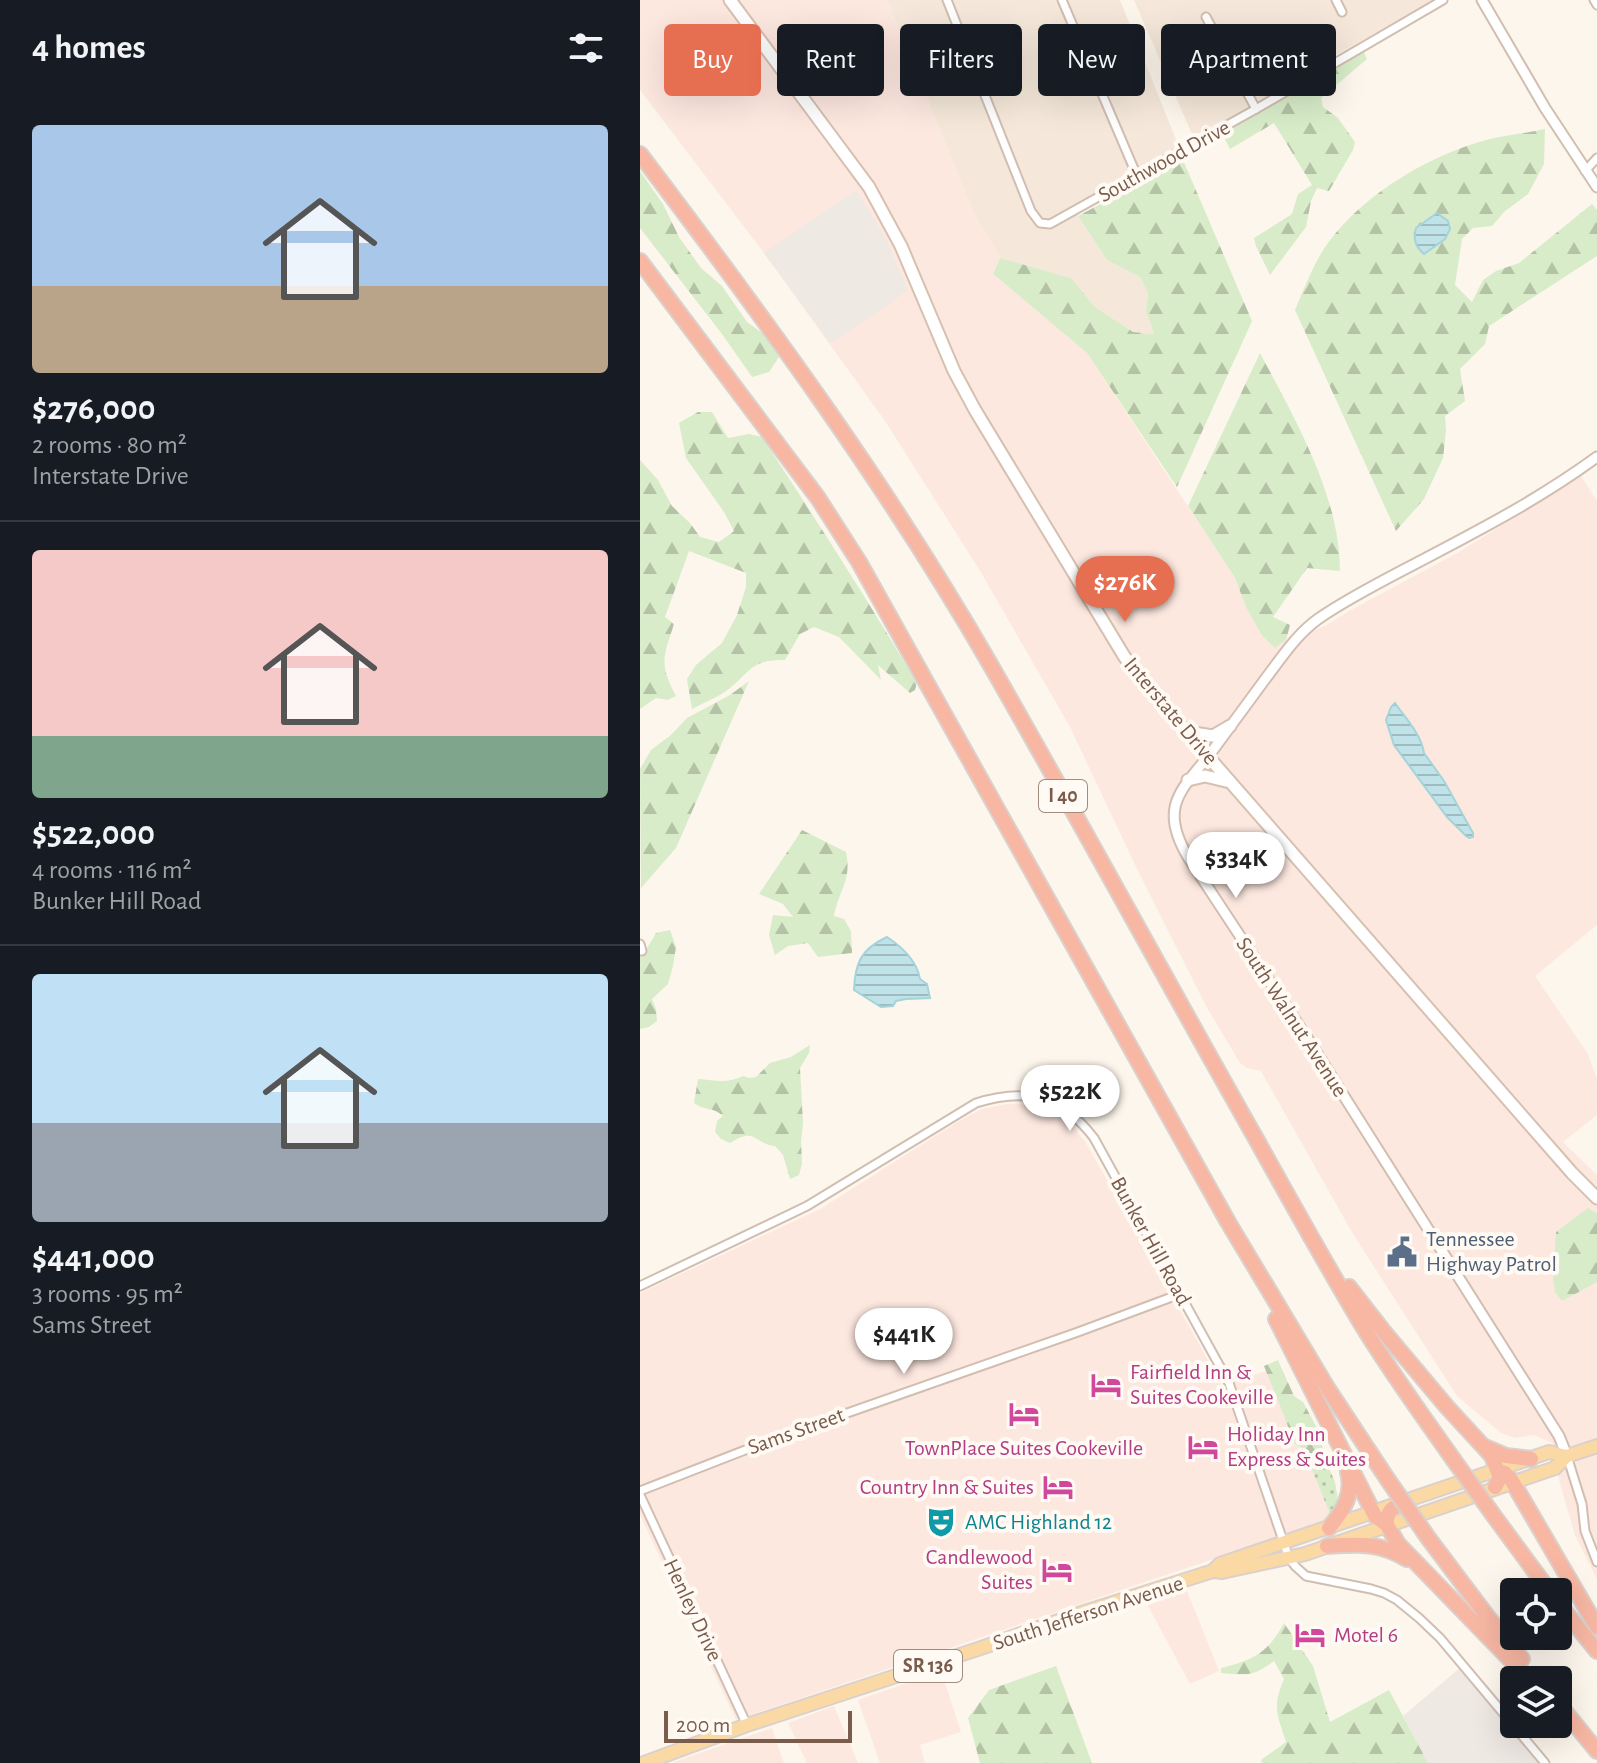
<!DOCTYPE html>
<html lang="en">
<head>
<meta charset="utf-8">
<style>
	:root { --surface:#171b24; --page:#20242c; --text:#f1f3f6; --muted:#9ea1a6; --line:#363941; --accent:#e76f51 }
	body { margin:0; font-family:"Alegreya Sans",sans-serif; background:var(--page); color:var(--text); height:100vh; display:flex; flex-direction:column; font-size:30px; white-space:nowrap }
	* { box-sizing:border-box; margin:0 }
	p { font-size:26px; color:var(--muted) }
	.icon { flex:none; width:44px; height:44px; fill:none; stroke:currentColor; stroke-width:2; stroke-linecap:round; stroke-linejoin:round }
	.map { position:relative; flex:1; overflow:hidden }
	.details { display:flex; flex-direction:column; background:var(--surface); width:640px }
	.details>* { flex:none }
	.guide { position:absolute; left:24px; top:24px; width:760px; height:72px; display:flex; gap:16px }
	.controls { position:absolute; left:860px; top:1578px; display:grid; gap:16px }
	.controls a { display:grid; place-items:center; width:72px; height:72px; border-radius:8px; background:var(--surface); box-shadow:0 8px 32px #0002; font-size:40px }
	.scale { position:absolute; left:24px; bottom:20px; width:188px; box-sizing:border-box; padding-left:8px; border:4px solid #7a5c4d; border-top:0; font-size:22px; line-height:28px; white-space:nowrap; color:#7a5c4d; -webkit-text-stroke:6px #fffaf3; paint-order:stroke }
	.price { position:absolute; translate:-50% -68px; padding:0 18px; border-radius:28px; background:#fff; color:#222; font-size:26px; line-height:52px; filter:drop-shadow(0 2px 4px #0008) }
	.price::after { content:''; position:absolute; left:50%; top:48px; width:24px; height:18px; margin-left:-12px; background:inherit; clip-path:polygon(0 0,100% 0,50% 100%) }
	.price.active { background:var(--accent); color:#fff }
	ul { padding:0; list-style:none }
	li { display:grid; align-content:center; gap:16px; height:424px; padding:0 32px }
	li+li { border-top:2px solid var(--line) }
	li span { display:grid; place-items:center; height:248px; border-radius:8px; color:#555 }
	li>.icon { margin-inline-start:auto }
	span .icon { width:144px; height:144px; fill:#fffc; stroke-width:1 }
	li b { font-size:34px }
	h2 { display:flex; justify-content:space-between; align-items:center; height:96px; padding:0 32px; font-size:34px }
	.chip { padding:0 28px; border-radius:8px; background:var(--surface); box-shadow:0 8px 32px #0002; font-size:28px; line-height:72px }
	.chip.active { background:var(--accent); color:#fff }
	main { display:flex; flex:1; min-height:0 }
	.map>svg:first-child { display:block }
</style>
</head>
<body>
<main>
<section class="details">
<h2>4 homes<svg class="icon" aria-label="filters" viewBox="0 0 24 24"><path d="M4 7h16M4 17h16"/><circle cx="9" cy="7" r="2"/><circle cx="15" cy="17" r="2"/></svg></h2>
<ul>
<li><span style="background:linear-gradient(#a9c7e8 65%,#b9a48a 0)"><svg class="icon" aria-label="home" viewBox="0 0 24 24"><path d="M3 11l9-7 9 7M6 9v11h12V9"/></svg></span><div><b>$276,000</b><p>2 rooms · 80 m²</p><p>Interstate Drive</p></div></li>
<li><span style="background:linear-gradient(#f6c9c9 75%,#7fa58c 0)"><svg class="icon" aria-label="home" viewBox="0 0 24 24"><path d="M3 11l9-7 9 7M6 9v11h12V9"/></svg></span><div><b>$522,000</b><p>4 rooms · 116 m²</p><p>Bunker Hill Road</p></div></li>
<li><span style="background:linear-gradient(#bfe0f5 60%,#9aa5b1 0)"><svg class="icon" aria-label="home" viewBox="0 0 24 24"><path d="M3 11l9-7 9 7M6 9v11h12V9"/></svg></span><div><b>$441,000</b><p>3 rooms · 95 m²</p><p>Sams Street</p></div></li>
</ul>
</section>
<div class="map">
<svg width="957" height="1763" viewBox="0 0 957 1763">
	<defs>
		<pattern id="grass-dots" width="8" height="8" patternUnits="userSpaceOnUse" patternTransform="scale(2)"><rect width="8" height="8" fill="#d8ecc9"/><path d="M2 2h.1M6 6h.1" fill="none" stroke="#b4c2a5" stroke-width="1.8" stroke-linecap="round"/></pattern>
		<pattern id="forest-firs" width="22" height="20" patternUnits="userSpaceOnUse" patternTransform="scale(2)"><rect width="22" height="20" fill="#d8ecc9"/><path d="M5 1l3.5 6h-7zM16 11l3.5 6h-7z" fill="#b4c2a5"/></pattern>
		<pattern id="water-rules" width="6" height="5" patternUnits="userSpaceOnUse" patternTransform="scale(2)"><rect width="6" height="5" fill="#bfe3e8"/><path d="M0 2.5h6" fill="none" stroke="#a0bbbe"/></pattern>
	</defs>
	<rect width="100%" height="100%" fill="#fdf6ec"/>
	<!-- residential -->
	<g fill="#f5e8da">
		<polygon points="247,0 480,0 539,147 435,207 438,216 467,260 500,277 508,293 506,311 514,334 493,332 455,307 431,278 360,258 333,212"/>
		<polygon points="494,0 794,0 662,74 661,79 554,139"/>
	</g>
	<!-- commercial -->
	<g fill="#fde8e0">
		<polygon points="0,0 247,0 333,212 360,258 353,274 447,353 595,578 606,607 635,647 646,640 685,626 709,611 819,552 941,476 957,501 957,925 895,976 948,1054 957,1079 957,1115 923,1142 957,1175 957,1579 935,1535 920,1484 912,1443 894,1435 875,1438 861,1433 817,1396 713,1234 621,1071 607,1068 600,1063 566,1006 496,867 430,727 339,569 245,421 124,253 0,90"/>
		<polygon points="367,1104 392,1105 410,1111 429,1124 445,1141 582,1385 626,1371 655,1444 663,1447 692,1519 682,1525 633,1539 96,1720 0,1515 0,1293 180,1209 319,1121 342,1109"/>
		<polygon points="547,1591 579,1671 550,1684 506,1602"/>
		<polygon points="301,1671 321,1732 280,1745 285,1763 240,1763 218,1700"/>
		<polygon points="194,1706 218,1763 167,1763 148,1723"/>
		<polygon points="132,1728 144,1763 35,1763 34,1762"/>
	</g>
	<!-- industrial -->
	<g fill="#efe9e4">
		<polygon points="216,190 245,237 268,290 232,316 190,343 124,253"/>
		<polygon points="821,1667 901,1763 788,1763 763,1716"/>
	</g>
	<!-- grass -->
	<polygon fill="url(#grass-dots)" points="686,1461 695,1482 699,1506 692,1519 671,1467"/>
	<!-- forest -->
	<g fill="url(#forest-firs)">
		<polygon points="723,50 727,59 681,98 683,107 698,118 715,142 713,150 689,191 677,188 671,201 666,227 630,275 616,246 614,238 652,214 658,194 672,185 634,123 590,149 582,133"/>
		<path d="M905,129l-1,35 -16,30 -24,18 -12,14 -19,2 -11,11 -7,46 17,17 11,-22 13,-9 23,-8 73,-59 5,6v46l-108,70 -4,18 -25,25 5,32 -20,15 1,15 -3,27 -19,41 -28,32 -101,-221c10,-23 20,-51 36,-71 36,-47 102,-86 159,-100 18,-4 37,-6 55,-10z"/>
		<polygon points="543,160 612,321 537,487 447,353 353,274 360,258 431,278 455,307 493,332 514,334 506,311 508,293 500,277 467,260 438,216"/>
		<polygon points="0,171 23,204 39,237 61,268 82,286 107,322 125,335 139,357 129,372 112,377 82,334 0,228"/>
		<path d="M620,353c35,66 80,143 80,218l-33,-3 -34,49 17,8 -4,15 -11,8 -14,-14 -15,-27 -11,-29 -47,-72z"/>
		<path d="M58,412h14l16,26 21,-4 13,3c53,81 105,162 155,246l-2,7 -5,3 -32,-28 3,15 -42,-43 -25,-10 -14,7 -15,26c-36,-1 -34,13 -59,31 -10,7 -23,12 -34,18l-5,-30 9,-14 26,-22 15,-28 9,-28v-14l-57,-22 -24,66 9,7c-11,34 -15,40 2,72l-8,4 -12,-2 -16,11v-249l18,20 14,26 18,17 10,14 19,5 15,-11 -10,-19 -38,-54 -7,-35z"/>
		<polygon points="109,681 36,848 1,888 0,769 11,750 31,735 47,718 90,695"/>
		<path d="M162,830l44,22c6,29 -7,37 -12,64l10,3 7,12 1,22 -34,4 -10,-14 -20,3 -13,9 -6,-20 4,-20 20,2 -10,-13 -24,-10z"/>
		<polygon points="30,930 36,947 33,966 28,984 12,999 16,1009 17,1021 9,1027 0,1029 0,957 3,955 16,933"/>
		<path d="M170,1045l-1,8 -9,15 3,55 -2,18 1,23 -3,11 -9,4 -7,-24 -8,-9c-22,-2 -18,-20 -45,-3l-9,-4 -6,-7 2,-11 6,-5c-9,-9 -18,-5 -29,-13l4,-24c16,1 30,5 45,-3l6,2 7,-1 14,-14 21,-6z"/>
		<polygon points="948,1208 957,1213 957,1282 922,1301 915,1292 913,1280 916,1232"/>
		<polygon points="638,1360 654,1396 663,1402 678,1430 686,1461 671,1467 663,1448 655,1444 624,1366"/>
		<path d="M644,1623l29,43 17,56 59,-32 39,73h-166l-1,-3 25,-18c-9,-29 -14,-34 -2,-63l-10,-18c-22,16 -26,14 -53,12v-5c32,-8 47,-15 63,-45z"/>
		<polygon points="416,1666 452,1763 340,1763 328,1718 349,1690"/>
	</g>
	<!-- water -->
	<g fill="url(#water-rules)" stroke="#a5d3da" stroke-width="2">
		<path d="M797,213l11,8 2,8 -5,10 -21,15c-9,-8 -11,-15 -8,-26z"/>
		<path d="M755,703c11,16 26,31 29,50l20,28 29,52v4l-4,1 -3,-2 -19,-19 -53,-72 -8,-25 5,-13z"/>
		<path d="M247,937c15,10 30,24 33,42l7,5 3,14 -24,1 -10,2 -3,5 -12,1 -27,-17c1,-27 7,-41 33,-53z"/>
	</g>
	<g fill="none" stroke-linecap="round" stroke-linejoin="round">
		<!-- minor casing -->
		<g stroke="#d1beb0" stroke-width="11">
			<g id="minor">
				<polyline points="307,0 391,211 400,223 410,224 616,109 803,0"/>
				<polyline points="422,0 497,176"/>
				<polyline points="696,0 702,12"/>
				<polyline points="954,0 957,5"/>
				<polyline points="566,17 616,109"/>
				<polyline points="945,171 957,158"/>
				<polyline points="0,944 2,951 0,951"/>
				<path d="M0,1286l167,-80 169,-103c50,-16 86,-7 118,35l135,245 60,175 6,8 11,10 65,13 13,4 13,7 22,18 21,20 105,125"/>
				<polyline points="927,1456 942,1504 945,1531 957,1562"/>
				<polyline points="0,1491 136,1438 438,1332 540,1294"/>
				<polyline points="0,1495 107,1725"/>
			</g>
		</g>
		<!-- tertiary casing -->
		<g stroke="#d1beb0" stroke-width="13">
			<g id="tertiary">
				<polyline points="842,0 905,108 957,187"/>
				<path d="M927,1456l-8,-20 -248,-392 -123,-187c-32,-54 -3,-69 28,-111 17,-23 33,-45 50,-68 16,-21 31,-44 52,-59 33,-23 76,-44 112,-63 59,-31 112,-59 167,-99"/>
			</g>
		</g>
		<!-- secondary casing -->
		<g stroke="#d6c0b0" stroke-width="15">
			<g id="secondary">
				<polyline points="90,0 229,187 261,246 314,371 335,410 484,656 503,682 932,1173 957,1198"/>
				<polyline points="547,732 573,736 590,726"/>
				<polyline points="548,780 565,776 590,782"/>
			</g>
		</g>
		<!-- primary casing -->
		<g stroke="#dad1cd" stroke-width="16">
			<g id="primary">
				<polyline points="573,1571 580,1564 909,1452 927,1456 957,1446"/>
				<polyline points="4,1763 107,1725 338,1649 444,1612 573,1571 582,1572 665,1554 915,1468 927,1456"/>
			</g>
		</g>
		<!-- motorway casing -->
		<g stroke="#dad1cd" stroke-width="18">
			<g id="motorway">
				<path d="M0,154c125,165 247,331 350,510 90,157 176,316 265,473 35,63 70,126 107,188 28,46 60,90 91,134"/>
				<polyline points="0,261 178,498 219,562 588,1222 688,1389 748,1480"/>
				<polyline points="709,1287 744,1332 807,1407 852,1456 860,1478 855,1487"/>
				<polyline points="636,1319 735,1516 747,1525 758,1544 890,1680"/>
				<polyline points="845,1447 866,1456 891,1459"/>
				<polyline points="858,1471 865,1473 872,1481 957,1627"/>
				<polyline points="854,1516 910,1592"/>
				<path d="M747,1525c-1,-10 3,-16 11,-20"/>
				<path d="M689,1528c14,-17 25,-34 19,-56"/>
				<polyline points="789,1539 847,1616 882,1659"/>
				<path d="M687,1546c31,-2 52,-4 80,13"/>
				<polyline points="918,1603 957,1651"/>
				<polyline points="918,1703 957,1751"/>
			</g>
		</g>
		<!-- minor -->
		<use href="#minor" stroke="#fff" stroke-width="7"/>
		<!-- tertiary -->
		<use href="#tertiary" stroke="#fff" stroke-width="9"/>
		<!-- secondary -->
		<use href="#secondary" stroke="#fff" stroke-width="11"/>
		<!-- primary -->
		<use href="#primary" stroke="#fbd9a5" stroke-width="12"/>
		<!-- motorway -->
		<use href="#motorway" stroke="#f7b7a3" stroke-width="14"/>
		<!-- motorway-bridge casing -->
		<g stroke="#dad1cd" stroke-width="18" stroke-linecap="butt">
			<g id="motorway-bridge">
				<polyline points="813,1459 854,1516"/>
				<polyline points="748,1480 789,1539"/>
			</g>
		</g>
		<!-- motorway-bridge -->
		<use href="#motorway-bridge" stroke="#f7b7a3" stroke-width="14"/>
	</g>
	<!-- icons -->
	<defs>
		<g id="civic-bare" transform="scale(2.4)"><path d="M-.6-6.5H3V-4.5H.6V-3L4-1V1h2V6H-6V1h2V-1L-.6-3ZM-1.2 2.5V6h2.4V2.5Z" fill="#5c6f8a" stroke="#fffaf3" stroke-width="2.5" paint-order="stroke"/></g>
		<g id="hotel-bare" transform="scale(2.4)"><path d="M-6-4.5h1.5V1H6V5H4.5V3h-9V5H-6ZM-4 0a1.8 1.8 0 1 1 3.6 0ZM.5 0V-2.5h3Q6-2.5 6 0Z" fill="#d1479c" stroke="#fffaf3" stroke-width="2.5" paint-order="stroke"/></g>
		<g id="theatre-bare" transform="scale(2.4)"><path d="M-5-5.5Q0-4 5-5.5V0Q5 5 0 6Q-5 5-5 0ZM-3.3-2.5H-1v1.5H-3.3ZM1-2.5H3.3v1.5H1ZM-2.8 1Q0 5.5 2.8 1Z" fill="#0f9aa8" stroke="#fffaf3" stroke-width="2.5" paint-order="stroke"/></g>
	</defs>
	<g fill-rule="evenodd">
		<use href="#civic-bare" x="762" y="1252"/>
		<use href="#hotel-bare" x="466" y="1385"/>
		<use href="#hotel-bare" x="384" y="1414"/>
		<use href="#hotel-bare" x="563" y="1447"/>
		<use href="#hotel-bare" x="418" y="1487"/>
		<use href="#theatre-bare" x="301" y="1522"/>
		<use href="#hotel-bare" x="417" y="1570"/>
		<use href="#hotel-bare" x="670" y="1635"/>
	</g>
	<g text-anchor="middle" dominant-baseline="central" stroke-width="8" stroke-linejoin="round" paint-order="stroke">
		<!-- shield labels -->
		<g fill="#fffaf3" stroke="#a28b7f" stroke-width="2">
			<rect x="399" y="780" width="48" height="32" rx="6"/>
			<rect x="254" y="1650" width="68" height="32" rx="6"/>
		</g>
		<g font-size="20" font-weight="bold" fill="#7a5c4d">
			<text x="423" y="796">I 40</text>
			<text x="288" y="1666">SR 136</text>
		</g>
		<!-- street labels -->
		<g font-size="22" fill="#7a5c4d" stroke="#fffaf3">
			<text transform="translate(524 161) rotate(-29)">Southwood Drive</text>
			<text transform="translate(531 711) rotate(50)">Interstate Drive</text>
			<text transform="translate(652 1017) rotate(57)">South Walnut Avenue</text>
			<text transform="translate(511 1241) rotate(61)">Bunker Hill Road</text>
			<text transform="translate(156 1431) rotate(-20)">Sams Street</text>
			<text transform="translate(53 1610) rotate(65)">Henley Drive</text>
			<text transform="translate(448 1613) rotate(-18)">South Jefferson Avenue</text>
		</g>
		<!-- service labels -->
		<g font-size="22" fill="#4e5e75" stroke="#fffaf3" text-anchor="start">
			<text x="786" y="1239">Tennessee<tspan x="786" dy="25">Highway Patrol</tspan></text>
		</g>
		<!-- hotel labels -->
		<g font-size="22" fill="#b23c85" stroke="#fffaf3" text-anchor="start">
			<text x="490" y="1372">Fairfield Inn &amp;<tspan x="490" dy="25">Suites Cookeville</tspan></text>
			<text x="587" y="1434">Holiday Inn<tspan x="587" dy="25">Express &amp; Suites</tspan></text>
			<text x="384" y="1448" text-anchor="middle">TownPlace Suites Cookeville</text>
			<text x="394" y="1487" text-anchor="end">Country Inn &amp; Suites</text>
			<text x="393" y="1557" text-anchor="end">Candlewood<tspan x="393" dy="25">Suites</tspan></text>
			<text x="694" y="1635">Motel 6</text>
		</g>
		<!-- culture labels -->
		<g font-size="22" fill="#0d838f" stroke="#fffaf3" text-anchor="start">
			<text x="325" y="1522">AMC Highland 12</text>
		</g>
	</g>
</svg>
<div class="controls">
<a><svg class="icon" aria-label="locate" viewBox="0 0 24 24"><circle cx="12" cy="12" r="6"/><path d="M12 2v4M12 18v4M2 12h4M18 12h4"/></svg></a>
<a><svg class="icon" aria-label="layers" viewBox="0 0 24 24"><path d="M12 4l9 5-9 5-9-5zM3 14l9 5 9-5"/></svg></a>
</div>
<div class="scale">200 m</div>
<b class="price active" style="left:485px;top:624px">$276K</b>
<b class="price" style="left:596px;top:900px">$334K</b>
<b class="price" style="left:430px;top:1133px">$522K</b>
<b class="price" style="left:264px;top:1376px">$441K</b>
<div class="guide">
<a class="chip active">Buy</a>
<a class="chip">Rent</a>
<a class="chip">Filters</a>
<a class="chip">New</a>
<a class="chip">Apartment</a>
</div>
</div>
</main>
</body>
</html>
